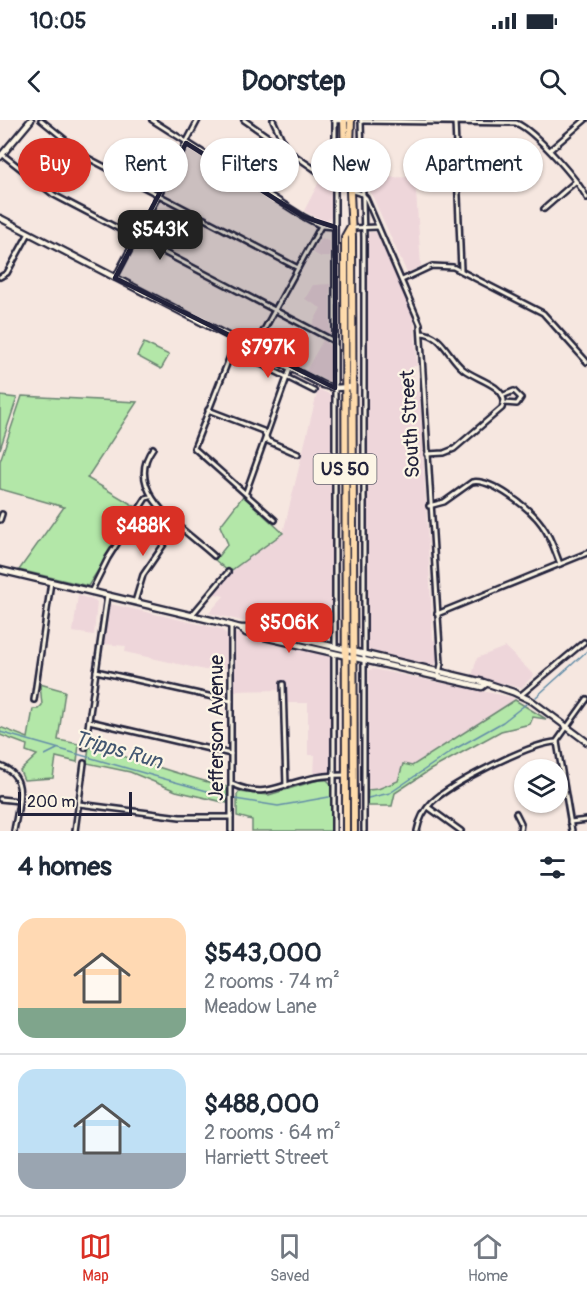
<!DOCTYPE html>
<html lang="en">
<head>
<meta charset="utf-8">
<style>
	:root { --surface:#fff; --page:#f6f6f7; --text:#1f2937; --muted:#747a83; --line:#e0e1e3; --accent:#d93025 }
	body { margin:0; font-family:Pangolin,sans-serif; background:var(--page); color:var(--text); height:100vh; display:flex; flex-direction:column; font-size:22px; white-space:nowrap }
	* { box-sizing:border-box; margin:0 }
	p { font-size:20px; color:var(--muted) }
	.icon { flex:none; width:33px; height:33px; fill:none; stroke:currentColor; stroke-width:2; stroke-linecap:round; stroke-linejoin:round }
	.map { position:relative; height:711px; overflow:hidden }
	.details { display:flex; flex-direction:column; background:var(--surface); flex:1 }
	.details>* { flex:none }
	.top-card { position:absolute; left:18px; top:18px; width:552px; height:54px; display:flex; gap:12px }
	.tools { position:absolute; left:514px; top:639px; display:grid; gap:12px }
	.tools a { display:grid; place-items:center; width:54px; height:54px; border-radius:50%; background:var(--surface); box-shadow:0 2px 4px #0004; font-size:30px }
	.scale { position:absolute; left:18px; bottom:15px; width:114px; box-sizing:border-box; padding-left:6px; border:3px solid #22223b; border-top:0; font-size:16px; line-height:21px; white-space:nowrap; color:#22223b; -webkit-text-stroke:4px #fcf5e5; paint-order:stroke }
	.price { position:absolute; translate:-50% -51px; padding:0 14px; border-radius:12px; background:var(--accent); color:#fff; font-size:20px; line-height:39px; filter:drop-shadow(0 2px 3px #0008) }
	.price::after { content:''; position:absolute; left:50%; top:36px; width:18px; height:14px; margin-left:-9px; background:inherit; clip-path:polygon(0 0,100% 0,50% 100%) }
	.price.current { background:#222; color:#fff }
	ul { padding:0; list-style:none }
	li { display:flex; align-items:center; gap:18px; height:150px; padding:0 18px }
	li+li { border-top:2px solid var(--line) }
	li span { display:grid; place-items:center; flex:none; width:168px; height:120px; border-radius:18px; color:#555 }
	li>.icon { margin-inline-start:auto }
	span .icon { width:72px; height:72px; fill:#fffc; stroke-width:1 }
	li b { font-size:26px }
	h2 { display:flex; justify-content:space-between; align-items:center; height:72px; padding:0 18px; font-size:26px }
	.chip { padding:0 21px; border-radius:27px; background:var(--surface); box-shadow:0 2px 4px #0004; font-size:21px; line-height:54px }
	.chip.current { background:var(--accent); color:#fff }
	.status { display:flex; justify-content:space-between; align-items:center; height:42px; padding:0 30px; background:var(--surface); direction:ltr }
	.status svg { height:16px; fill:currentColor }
	header { display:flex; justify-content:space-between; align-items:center; height:78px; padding:0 18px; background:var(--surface); font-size:27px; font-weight:700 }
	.menu { display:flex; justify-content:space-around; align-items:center; height:84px; border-top:2px solid var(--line); background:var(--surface); font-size:16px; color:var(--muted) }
	.menu a { display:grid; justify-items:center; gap:3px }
	.menu .current { color:var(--accent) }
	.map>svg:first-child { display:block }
</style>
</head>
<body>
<div class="status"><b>10:05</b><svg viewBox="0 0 49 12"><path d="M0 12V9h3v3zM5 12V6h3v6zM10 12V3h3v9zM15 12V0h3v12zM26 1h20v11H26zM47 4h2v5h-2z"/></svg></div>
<header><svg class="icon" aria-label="back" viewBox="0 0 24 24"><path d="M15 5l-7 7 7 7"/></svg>Doorstep<svg class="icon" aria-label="search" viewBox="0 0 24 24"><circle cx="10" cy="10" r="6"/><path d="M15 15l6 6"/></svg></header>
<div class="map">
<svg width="587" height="711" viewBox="0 0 587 711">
	<rect width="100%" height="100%" fill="#f6e7e0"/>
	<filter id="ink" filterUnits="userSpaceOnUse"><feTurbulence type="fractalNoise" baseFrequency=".0167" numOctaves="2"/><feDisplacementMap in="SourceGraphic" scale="12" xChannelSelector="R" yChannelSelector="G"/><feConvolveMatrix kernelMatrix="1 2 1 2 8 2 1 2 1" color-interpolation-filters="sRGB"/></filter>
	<g filter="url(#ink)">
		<!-- built -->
		<g fill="#eed6da">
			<polygon points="415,57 421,146 407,153 367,64 367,58"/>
			<polygon points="321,58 332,58 332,96 324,102 304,91"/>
			<polygon points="370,112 376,112 414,196 417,246 413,246 414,271 420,272 433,520 435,520 437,542 432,547 372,534 367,527 366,116"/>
			<polygon points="322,118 330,122 330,137 321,137 312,132"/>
			<polygon points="330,164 330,215 312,205 321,188 305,179 313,165"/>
			<polygon points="323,220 331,227 331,257 328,261 306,251"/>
			<polygon points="318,269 331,275 332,500 331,518 325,521 209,493 224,476 211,473 229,453 283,413"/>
			<polygon points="78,475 97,482 94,515 73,512"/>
			<polygon points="110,484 221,509 227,515 227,548 205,550 125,532 126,526 103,524"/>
			<polygon points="235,513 330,536 330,652 314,655 315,635 308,635 308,583 280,583 280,570 234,571"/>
			<polygon points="505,527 534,555 521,568 472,556 477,538"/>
			<polygon points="373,549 511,577 546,599 524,595 526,605 501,611 430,650 403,644 392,686 367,686 369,550"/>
		</g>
		<!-- green -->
		<g fill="#b3e7a8" stroke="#6a8472" stroke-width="1.5">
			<polygon points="144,223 169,235 161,249 137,236"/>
			<polygon points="0,276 17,278 0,329"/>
			<polygon points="22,276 137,282 87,358 138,388 88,466 19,450 64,387 0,369 0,341"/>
			<polygon points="243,376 283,413 229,452 215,440 228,424 220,406"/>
			<polygon points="40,564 65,571 58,620 79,624 77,642 56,637 53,658 24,660 20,651 37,635 26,631 27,625 0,615 0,607 28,618 33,589 38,589 42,585"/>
			<polygon points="515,580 546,599 533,597 530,604 501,611 430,650 395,673 392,686 367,686 368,670 378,669 398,661 403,644 412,646"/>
			<path d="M89,627c47,11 91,29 138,40v16l-51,-12 -46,-19 -43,-9z"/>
			<polygon points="318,660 327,660 332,665 331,711 252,711 252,700 237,696 237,675 239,672 269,675"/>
		</g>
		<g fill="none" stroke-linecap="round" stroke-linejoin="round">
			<!-- stream -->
			<g stroke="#638da8" stroke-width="1.5">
				<polyline points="536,577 587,531"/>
				<polyline points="0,612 228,677"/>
				<polyline points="45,635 57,629"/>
				<polyline points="368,678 390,673 455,629 503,602 526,584"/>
				<polyline points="235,679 278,686 329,677"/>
			</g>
			<!-- street casing -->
			<g stroke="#22223b" stroke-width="8">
				<g id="street">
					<polyline points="41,0 88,38 298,148"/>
					<polyline points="152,0 304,97 321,106 335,107"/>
					<polyline points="244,0 320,53"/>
					<polyline points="273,0 286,28"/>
					<polyline points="361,0 364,118 364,711"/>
					<path d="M361,1l155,2c19,8 61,56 71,75"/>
					<polyline points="455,2 461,150"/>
					<polyline points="550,30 585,0"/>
					<polyline points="2,34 54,75 334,221"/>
					<polyline points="350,70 362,74 366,78 420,204 441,544 439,554"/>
					<polyline points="544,89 575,62"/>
					<polyline points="351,108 378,107"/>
					<polyline points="0,157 7,153 29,113"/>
					<polyline points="115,158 198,0"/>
					<polyline points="402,160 432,146 453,147 543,193 587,242"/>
					<path d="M421,213c22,1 26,23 42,36 12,10 38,15 41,31l-2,8 -48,41 -10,4 -17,1"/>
					<polyline points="236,221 194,328 275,400"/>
					<polyline points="231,229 314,271"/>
					<polyline points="253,230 321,106"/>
					<polyline points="504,275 514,271 521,278 517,284 504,283"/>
					<polyline points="208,290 263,311 268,321 298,334"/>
					<path d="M153,328c-32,44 32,81 61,108"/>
					<polyline points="246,372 290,249"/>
					<path d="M429,386l15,-4 28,-20c19,-4 59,27 70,43 9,12 13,26 18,39"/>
					<polyline points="0,400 2,394"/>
					<polyline points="91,472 108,438 146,378 150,377"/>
					<polyline points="135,482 143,455 178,404"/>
					<polyline points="437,494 587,433"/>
					<polyline points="191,496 228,452"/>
					<polyline points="335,527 335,0"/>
					<polyline points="96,551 231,581"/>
					<polyline points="283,564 286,666"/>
					<polyline points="521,575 584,522"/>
					<polyline points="34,580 51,462"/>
					<polyline points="89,601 231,634"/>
					<polyline points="557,621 587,579"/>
					<polyline points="557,622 572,711"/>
					<polyline points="85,628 107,476"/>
					<path d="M0,646c30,10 18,40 14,65"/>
					<path d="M232,664c32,14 42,3 72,-4 13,-4 28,-5 42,-5"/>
					<polyline points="0,679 19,681"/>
					<polyline points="79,684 180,697 231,697"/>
					<polyline points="428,687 461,711"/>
					<polyline points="516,693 521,703 520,711"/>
					<polyline points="570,702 587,700"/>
					<polyline points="75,711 84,643"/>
					<polyline points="231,711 231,505"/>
					<polyline points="334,711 334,533"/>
					<path d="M417,711c2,-11 7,-21 15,-29 18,-18 100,-60 125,-60"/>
				</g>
			</g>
			<!-- secondary casing -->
			<g stroke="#22223b" stroke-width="9">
				<g id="secondary">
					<polyline points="334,0 346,0"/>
					<polyline points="0,37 31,0"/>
					<polyline points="0,98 323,265 335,268 352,267"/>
					<polyline points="0,450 219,502 240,508 246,513 482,567 486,564"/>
					<polyline points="240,508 255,508 483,562 513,572 532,581 587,622"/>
				</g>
			</g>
			<!-- highway casing -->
			<g stroke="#22223b" stroke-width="10">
				<g id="highway">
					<polyline points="344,0 345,45 349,49"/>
					<polyline points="351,0 349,49 352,117 354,711"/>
					<polyline points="346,711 345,117 350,108"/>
				</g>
			</g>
			<!-- street -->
			<use href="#street" stroke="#fcf5e5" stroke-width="3"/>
			<!-- secondary -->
			<use href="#secondary" stroke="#fcf5e5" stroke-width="4.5"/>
			<!-- highway -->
			<use href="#highway" stroke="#fedbac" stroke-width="6"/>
		</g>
	</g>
	<!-- marked area -->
	<path fill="#22223b" fill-opacity="0.2" stroke="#22223b" stroke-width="4.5" stroke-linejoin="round" d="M186,23l118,74 31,10v161l-220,-110z"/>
	<g text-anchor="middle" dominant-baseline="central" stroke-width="4.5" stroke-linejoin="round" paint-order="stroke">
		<!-- shield labels -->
		<rect fill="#fcf5e5" stroke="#63616e" stroke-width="1.5" x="313.5" y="334" width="63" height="30" rx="4.5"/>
		<g font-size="18" font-weight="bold" fill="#22223b">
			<text x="345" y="349">US 50</text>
		</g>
		<!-- street labels -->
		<g font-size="20" fill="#22223b" stroke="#fcf5e5">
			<text transform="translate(410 304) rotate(-93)">South Street</text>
			<text transform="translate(216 608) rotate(-90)">Jefferson Avenue</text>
		</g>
		<!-- water labels -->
		<g font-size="21" font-style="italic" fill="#435771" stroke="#fcf5e5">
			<text transform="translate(118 630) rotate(16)">Tripps Run</text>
		</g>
	</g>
</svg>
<div class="tools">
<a><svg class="icon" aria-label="layers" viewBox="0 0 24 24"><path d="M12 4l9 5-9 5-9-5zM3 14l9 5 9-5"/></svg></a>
</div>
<div class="scale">200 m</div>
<b class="price current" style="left:160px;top:141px">$543K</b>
<b class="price" style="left:268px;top:259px">$797K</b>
<b class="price" style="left:143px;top:437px">$488K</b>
<b class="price" style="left:289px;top:534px">$506K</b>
<div class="top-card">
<a class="chip current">Buy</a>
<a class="chip">Rent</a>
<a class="chip">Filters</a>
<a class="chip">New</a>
<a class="chip">Apartment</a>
</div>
</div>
<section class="details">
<h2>4 homes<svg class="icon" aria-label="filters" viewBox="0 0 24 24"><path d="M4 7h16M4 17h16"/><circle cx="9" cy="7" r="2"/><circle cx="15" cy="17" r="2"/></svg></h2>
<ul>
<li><span style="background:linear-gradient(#ffd9b3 75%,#7fa58c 0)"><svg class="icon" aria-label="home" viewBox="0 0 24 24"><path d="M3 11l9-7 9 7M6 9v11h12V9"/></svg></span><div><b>$543,000</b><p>2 rooms · 74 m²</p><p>Meadow Lane</p></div></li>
<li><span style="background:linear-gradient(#bfe0f5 70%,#9aa5b1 0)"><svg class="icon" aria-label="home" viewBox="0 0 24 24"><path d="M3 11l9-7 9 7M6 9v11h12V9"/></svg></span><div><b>$488,000</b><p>2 rooms · 64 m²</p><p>Harriett Street</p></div></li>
</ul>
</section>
<nav class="menu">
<a class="current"><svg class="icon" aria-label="map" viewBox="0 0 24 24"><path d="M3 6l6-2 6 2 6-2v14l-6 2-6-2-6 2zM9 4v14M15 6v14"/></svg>Map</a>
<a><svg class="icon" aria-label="saved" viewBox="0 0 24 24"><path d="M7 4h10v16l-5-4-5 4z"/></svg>Saved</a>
<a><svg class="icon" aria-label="home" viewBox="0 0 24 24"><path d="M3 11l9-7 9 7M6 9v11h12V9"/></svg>Home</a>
</nav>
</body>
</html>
